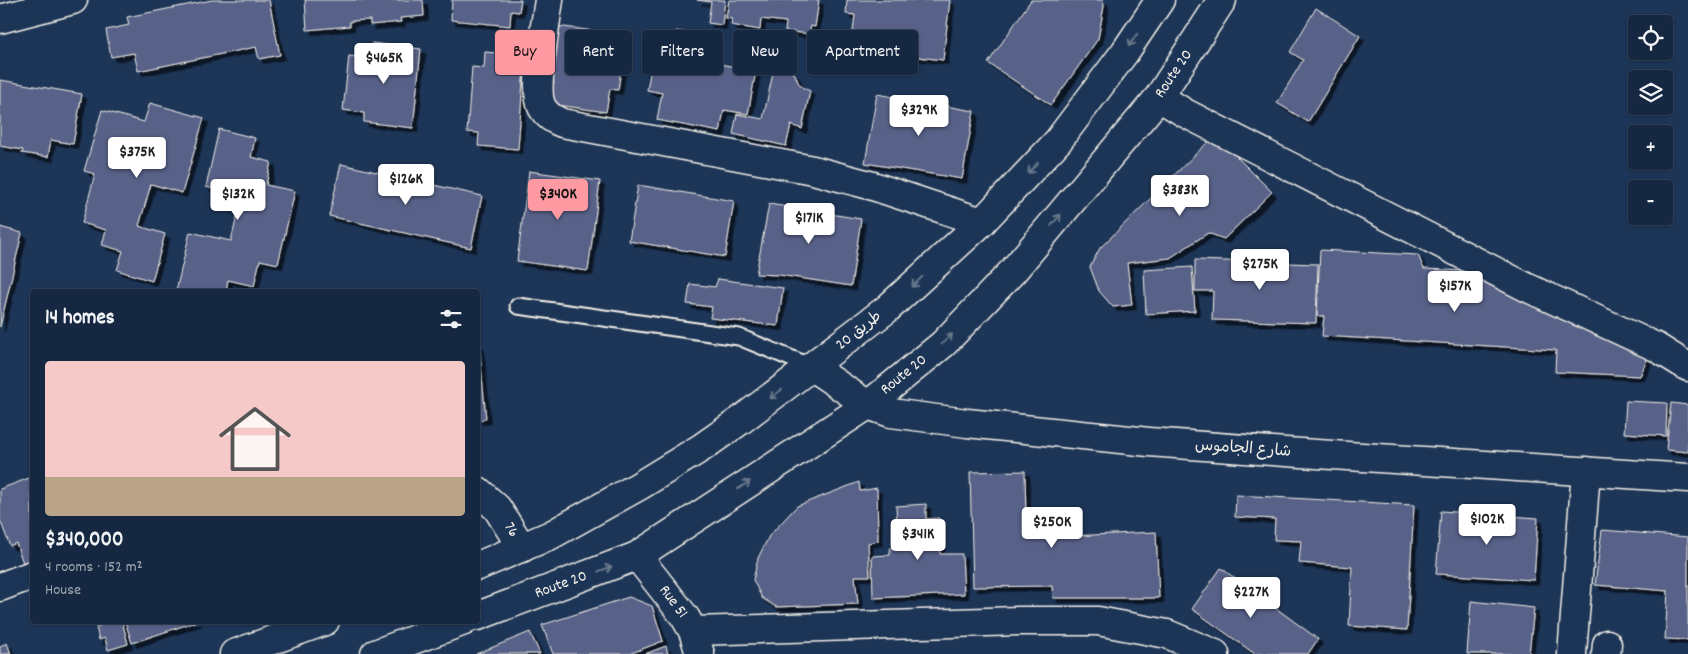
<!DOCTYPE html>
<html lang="en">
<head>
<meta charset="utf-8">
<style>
	:root { --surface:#162841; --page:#23344c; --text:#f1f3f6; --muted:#9ea6b1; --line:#35445a; --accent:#ff9aa2 }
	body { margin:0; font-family:Dekko,"Playpen Sans Arabic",sans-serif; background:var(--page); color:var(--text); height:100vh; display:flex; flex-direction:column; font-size:19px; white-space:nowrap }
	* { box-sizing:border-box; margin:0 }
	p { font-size:16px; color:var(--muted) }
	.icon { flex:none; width:28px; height:28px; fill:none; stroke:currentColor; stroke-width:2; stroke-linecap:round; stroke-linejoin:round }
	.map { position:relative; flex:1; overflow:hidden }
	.panel { position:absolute; left:30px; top:289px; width:450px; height:335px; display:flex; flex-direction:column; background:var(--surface); border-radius:5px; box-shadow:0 1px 4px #0004,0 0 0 1px var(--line) }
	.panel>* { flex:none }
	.top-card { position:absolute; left:495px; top:30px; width:475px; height:45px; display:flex; gap:10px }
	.tools { position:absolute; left:1628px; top:15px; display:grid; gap:10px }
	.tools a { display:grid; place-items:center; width:45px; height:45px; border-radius:5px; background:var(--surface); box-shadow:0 1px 4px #0004,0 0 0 1px var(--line); font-size:25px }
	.price { position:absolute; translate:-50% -42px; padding:0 11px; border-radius:5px; background:#fff; color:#222; font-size:16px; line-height:32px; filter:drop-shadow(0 1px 2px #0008) }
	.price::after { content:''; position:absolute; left:50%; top:30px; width:15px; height:11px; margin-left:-8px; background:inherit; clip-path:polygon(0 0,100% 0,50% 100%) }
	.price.selected { background:var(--accent); color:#111 }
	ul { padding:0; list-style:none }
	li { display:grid; align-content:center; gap:10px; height:265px; padding:0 15px }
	li span { display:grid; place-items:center; height:155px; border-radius:5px; color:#555 }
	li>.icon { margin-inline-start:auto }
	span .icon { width:90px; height:90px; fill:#fffc; stroke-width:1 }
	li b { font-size:21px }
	h2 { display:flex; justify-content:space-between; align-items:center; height:60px; padding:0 15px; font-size:21px }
	.pill { padding:0 18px; border-radius:5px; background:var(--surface); box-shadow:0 1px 4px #0004,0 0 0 1px var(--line); font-size:18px; line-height:45px }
	.pill.selected { background:var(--accent); color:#111 }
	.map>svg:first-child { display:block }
</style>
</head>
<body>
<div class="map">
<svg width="1688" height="654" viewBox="0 0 1688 654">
	<defs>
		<filter id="shadow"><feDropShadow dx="4.5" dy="4.5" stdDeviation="0" flood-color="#0009"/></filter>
	</defs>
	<rect width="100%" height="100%" fill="#1d3557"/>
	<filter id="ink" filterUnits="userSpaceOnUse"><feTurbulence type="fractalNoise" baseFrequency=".02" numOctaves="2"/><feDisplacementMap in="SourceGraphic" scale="10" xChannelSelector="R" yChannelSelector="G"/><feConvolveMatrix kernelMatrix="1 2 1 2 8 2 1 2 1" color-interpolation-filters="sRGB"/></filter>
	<g filter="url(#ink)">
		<!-- building -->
		<g fill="#586289" stroke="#f4f1e8" filter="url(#shadow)">
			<polygon points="212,0 269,0 280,55 259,59 256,47 138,71 134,53 111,57 106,30 129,25 127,17"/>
			<polygon points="305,0 423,0 424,16 400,18 401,22 370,25 370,20 350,21 350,26 307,30"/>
			<polygon points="452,0 521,0 519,12 511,11 510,26 451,20"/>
			<polygon points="697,0 725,0 722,25 708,23 711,2"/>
			<polygon points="729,0 819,0 815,27 811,26 809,34 785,31 786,22 761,19 760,30 731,25 732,19 726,18"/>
			<polygon points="847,0 950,0 943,60 893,54 894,50 888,49 890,36 853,31 855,15 846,14"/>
			<polygon points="1031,0 1103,0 1104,6 1098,39 1051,105 988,63"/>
			<polygon points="1316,8 1360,36 1308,122 1277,103 1303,60 1290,52"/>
			<polygon points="556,26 618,34 617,41 625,42 618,90 610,89 606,112 551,104 554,82 548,81"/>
			<polygon points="676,31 698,34 697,47 674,44"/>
			<polygon points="372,43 421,49 413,128 364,122 364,113 343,110 349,56 371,58"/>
			<polygon points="654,51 756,71 748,114 724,110 720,132 657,120 662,93 647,90"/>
			<polygon points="485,52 511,54 511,66 524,67 518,149 478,146 479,133 467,132 472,67 484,68"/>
			<polygon points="775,64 795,74 798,82 802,87 810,91 802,129 791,125 786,146 733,134 737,114 763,119"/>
			<polygon points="0,80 82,94 73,144 51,140 48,157 22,153 23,150 0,146"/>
			<polygon points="877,94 974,111 962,179 865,163"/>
			<polygon points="150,103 204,118 182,193 151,184 139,226 165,234 152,281 117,270 123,251 102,245 106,230 82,223 95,174 84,171 102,110 144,122"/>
			<polygon points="219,129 255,138 251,157 271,162 266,185 295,191 278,264 260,260 254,286 228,280 226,291 176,291 190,232 231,241 242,195 206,187"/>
			<polygon points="1215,135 1272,192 1224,239 1208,233 1170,258 1127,263 1132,305 1113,307 1099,291 1090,267 1100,248"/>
			<polygon points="341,164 482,196 471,248 329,216"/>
			<polygon points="529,171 600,181 588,271 517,261"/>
			<polygon points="638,185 734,201 725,257 629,241"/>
			<polygon points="769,204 861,219 851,286 779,275 756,274"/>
			<polygon points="0,227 22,233 0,327"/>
			<polygon points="1320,250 1418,255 1424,269 1468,271 1649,355 1640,376 1555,372 1556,350 1322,336 1324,316 1317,316"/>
			<polygon points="1195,260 1318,264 1316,323 1212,320 1213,291 1195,291"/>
			<polygon points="1192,267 1195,311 1146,314 1144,270"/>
			<polygon points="718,279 783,288 778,326 710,318 712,307 687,304 690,284 715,287"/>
			<polygon points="479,344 486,419 478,420 478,345"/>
			<polygon points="1626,401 1667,403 1666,436 1624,433"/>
			<polygon points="1671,403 1688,405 1688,452 1666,450"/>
			<polygon points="1025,471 1026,518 1043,535 1071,534 1071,536 1156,532 1159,598 1053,598 1052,586 973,587 970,472"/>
			<polygon points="32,477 32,560 23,563 16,543 10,546 0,520 0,489"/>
			<polygon points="859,482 860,491 877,488 878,541 868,543 870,576 855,576 858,604 776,607 762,598 753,580 758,558 769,536 797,506"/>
			<polygon points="1236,495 1414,505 1407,630 1349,626 1352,567 1299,563 1301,541 1274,540 1275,519 1235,517"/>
			<polygon points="926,504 926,519 939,518 940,554 962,554 964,594 873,598 872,556 890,555 890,548 912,547 912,528 897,529 896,506"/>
			<polygon points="1441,511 1538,518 1534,580 1436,574"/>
			<polygon points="1602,530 1688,537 1688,640 1665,639 1668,591 1595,585"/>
			<polygon points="1221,568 1318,639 1308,654 1255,654 1192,609"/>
			<polygon points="629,597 652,606 663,641 629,654 553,654 542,625"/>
			<polygon points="1471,601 1534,608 1529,654 1467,654"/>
			<polygon points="98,621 122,621 128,644 108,650 105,638 99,640 96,627 100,626"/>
			<polygon points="125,621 198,621 132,643"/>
			<polygon points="530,632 540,654 476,654"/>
			<polygon points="7,643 11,654 0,654 0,646"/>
			<polygon points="666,646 668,654 645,654"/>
		</g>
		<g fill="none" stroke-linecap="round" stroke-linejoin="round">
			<!-- service casing -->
			<g stroke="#f4f1e8" stroke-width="19">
				<polyline id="service" points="518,306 739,337 812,367"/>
			</g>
			<!-- minor casing -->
			<g stroke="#f4f1e8" stroke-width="31">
				<g id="minor">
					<path d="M549,0c-3,21 -16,91 -7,107 5,9 11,12 20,16l251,47 60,16 109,36"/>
					<polyline points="0,19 73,0"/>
					<polyline points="1159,97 1185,113 1526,287 1656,347 1688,367"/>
					<polyline points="478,491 497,508 522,548"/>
					<polyline points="637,556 685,617 693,631 700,654"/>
					<polyline points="0,587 32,575"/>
					<polyline points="693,631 1019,621 1098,621 1167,634 1215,654"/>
					<polyline points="1572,654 1586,471"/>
					<polyline points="1606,654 1607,644"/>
				</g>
			</g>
			<!-- tertiary casing -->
			<g stroke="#f4f1e8" stroke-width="31">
				<polyline id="tertiary" points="812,367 868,405 891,413 967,423 1149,442 1286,452 1688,478"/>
			</g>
			<!-- secondary casing -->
			<g stroke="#f4f1e8" stroke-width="31">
				<g id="secondary">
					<polyline points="478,566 551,535 639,486 701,448 741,420 887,309 982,222 1058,141 1125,52 1160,0"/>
					<polyline points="478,616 637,556 868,405 943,344 1013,271 1159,97 1222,0"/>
					<polyline points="234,654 325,621"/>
					<polyline points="375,654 464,621"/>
				</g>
			</g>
			<!-- service -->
			<use href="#service" stroke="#1d3557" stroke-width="15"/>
			<!-- minor -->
			<use href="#minor" stroke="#1d3557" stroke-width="28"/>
			<!-- tertiary -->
			<use href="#tertiary" stroke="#1d3557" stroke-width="28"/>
			<!-- secondary -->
			<use href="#secondary" stroke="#1d3557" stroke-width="28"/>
		</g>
		<!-- one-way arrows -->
		<defs><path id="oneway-shaft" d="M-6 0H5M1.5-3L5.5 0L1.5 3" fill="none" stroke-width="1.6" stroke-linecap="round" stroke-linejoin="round" transform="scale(1.25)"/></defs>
		<g stroke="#68778a">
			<use href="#oneway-shaft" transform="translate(1133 40) rotate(124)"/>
			<use href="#oneway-shaft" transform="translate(1033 168) rotate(133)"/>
			<use href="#oneway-shaft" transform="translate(1056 220) rotate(-50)"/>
			<use href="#oneway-shaft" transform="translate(917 282) rotate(136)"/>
			<use href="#oneway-shaft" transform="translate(947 339) rotate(-44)"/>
			<use href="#oneway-shaft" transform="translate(776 394) rotate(143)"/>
			<use href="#oneway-shaft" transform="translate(744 485) rotate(-33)"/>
			<use href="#oneway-shaft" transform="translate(605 569) rotate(-21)"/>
		</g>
	</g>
	<g text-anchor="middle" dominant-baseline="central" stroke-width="4" stroke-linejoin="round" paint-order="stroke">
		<!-- street labels -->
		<g font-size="16" fill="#f4f1e8" stroke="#1d3557">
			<text transform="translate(1174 74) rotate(-56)">Route 20</text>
			<text transform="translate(859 331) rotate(-38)">طريق 20</text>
			<text transform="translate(904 375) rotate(-39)">Route 20</text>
			<text transform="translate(1243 449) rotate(4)">شارع الجاموس</text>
			<text transform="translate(511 530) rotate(57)">76</text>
			<text transform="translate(561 585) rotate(-20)">Route 20</text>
			<text transform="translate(673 602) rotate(53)">Rue 51</text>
		</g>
	</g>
</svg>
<div class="tools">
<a><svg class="icon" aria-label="locate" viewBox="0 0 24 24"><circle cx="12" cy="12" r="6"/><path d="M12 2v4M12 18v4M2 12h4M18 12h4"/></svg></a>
<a><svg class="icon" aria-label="layers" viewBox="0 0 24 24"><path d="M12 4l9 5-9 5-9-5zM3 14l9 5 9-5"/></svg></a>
<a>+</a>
<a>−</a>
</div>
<b class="price" style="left:384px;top:85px">$465K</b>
<b class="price" style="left:919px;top:137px">$329K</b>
<b class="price" style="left:137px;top:179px">$375K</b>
<b class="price" style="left:406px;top:206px">$126K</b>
<b class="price" style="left:1180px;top:217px">$383K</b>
<b class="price" style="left:238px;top:221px">$132K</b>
<b class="price selected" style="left:558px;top:221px">$340K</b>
<b class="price" style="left:809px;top:245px">$171K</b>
<b class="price" style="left:1260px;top:291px">$275K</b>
<b class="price" style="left:1455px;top:313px">$157K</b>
<b class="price" style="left:1487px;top:546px">$102K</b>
<b class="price" style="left:1052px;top:549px">$250K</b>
<b class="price" style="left:918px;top:561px">$341K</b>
<b class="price" style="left:1251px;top:619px">$227K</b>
<div class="top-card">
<a class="pill selected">Buy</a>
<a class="pill">Rent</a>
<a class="pill">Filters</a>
<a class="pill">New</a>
<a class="pill">Apartment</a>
</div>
<section class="panel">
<h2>14 homes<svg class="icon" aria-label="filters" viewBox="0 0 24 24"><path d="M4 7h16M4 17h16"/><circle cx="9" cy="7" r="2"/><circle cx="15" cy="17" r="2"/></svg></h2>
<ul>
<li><span style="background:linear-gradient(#f6c9c9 75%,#b9a48a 0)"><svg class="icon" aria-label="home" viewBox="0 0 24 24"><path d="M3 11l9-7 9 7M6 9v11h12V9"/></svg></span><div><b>$340,000</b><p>4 rooms · 152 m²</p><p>House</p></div></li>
</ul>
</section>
</div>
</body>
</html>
